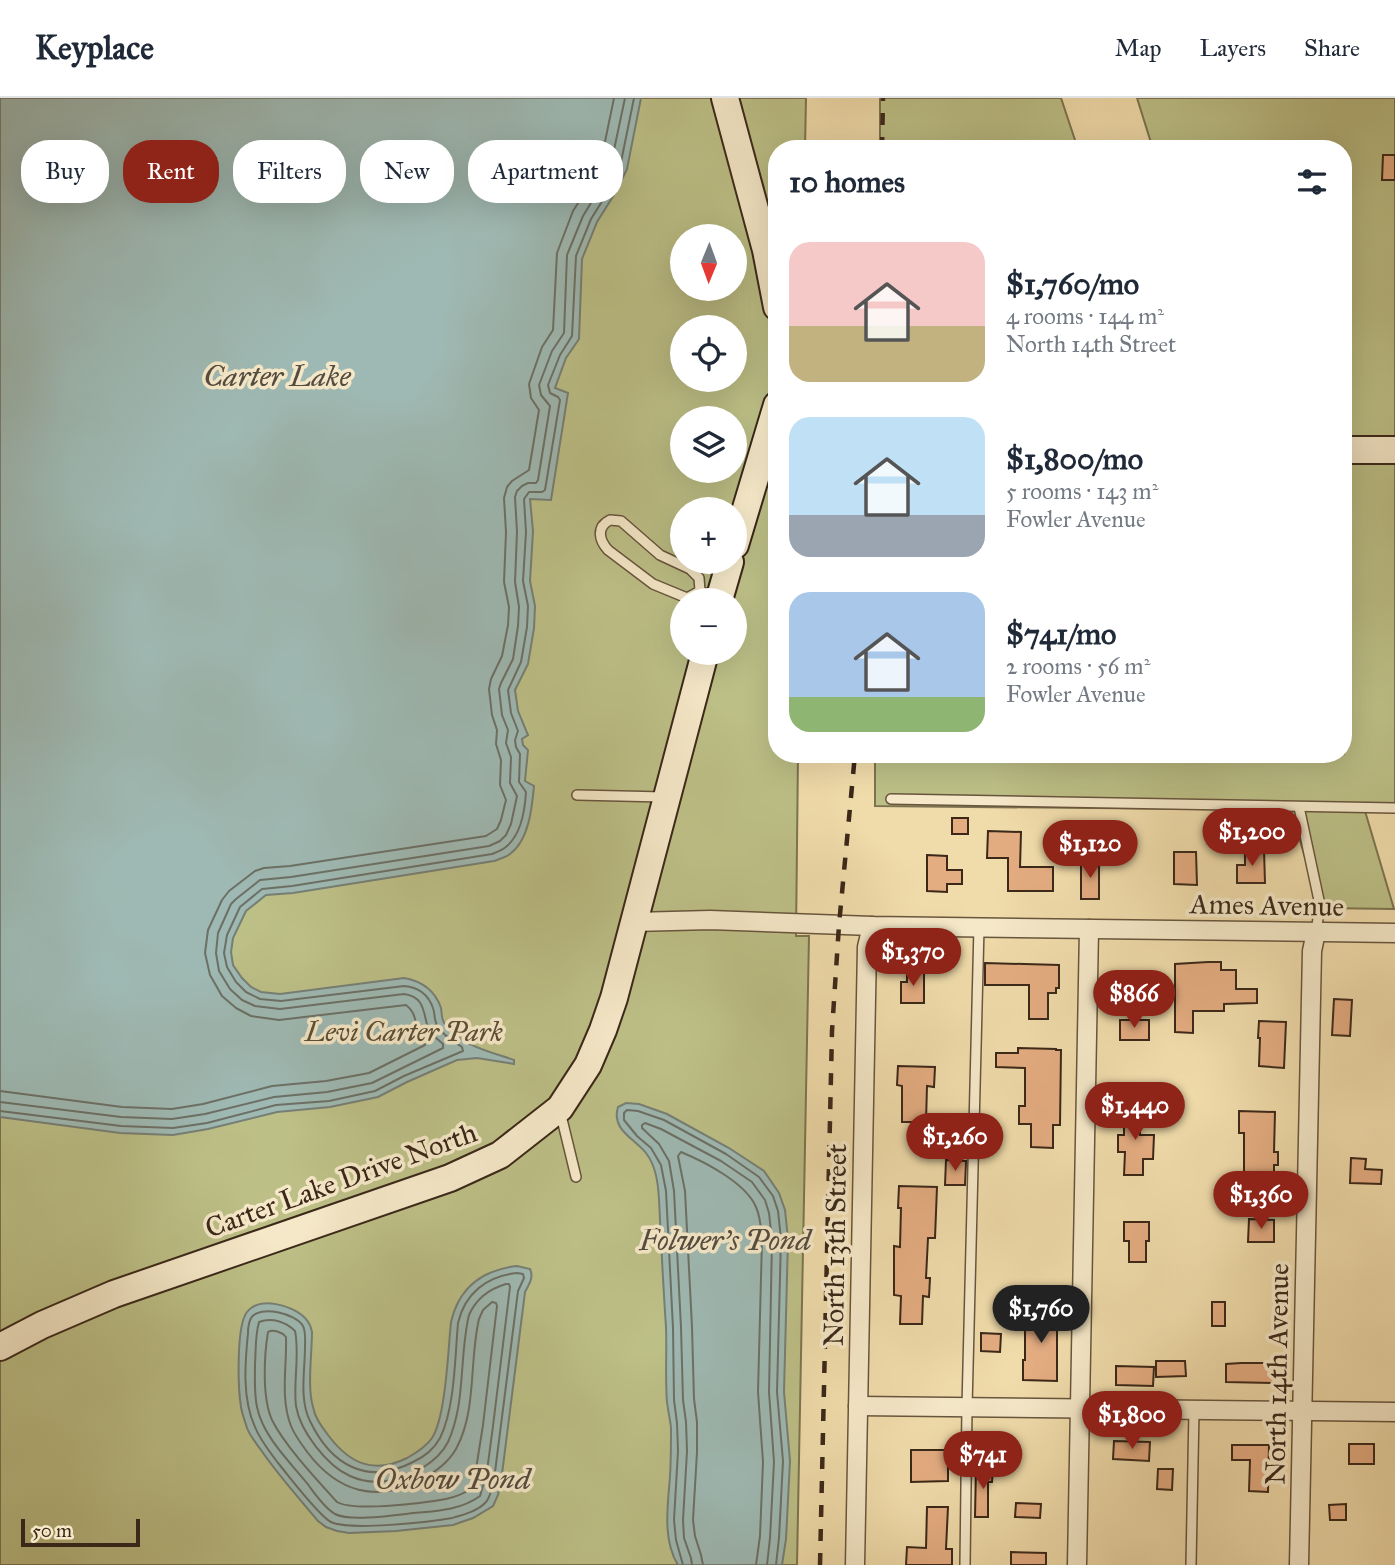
<!DOCTYPE html>
<html lang="en">
<head>
<meta charset="utf-8">
<style>
	:root { --surface:#fff; --page:#f2f2f3; --text:#1f2937; --muted:#747a83; --line:#e0e1e3; --accent:#8f2418 }
	body { margin:0; font-family:"IM FELL Great Primer",serif; background:var(--page); color:var(--text); height:100vh; display:flex; flex-direction:column; font-size:26px; white-space:nowrap }
	* { box-sizing:border-box; margin:0 }
	p { font-size:23px; color:var(--muted) }
	.icon { flex:none; width:38px; height:38px; fill:none; stroke:currentColor; stroke-width:2; stroke-linecap:round; stroke-linejoin:round }
	.map { position:relative; flex:1; overflow:hidden }
	.side { position:absolute; left:768px; top:42px; width:584px; height:623px; display:flex; flex-direction:column; background:var(--surface); border-radius:28px; box-shadow:0 7px 28px #0002 }
	.side>* { flex:none }
	.banner { position:absolute; left:21px; top:42px; width:642px; height:63px; display:flex; gap:14px }
	.needle { width:46px; rotate:181deg }
	.buttons { position:absolute; left:670px; top:126px; display:grid; gap:14px }
	.buttons a { display:grid; place-items:center; width:77px; height:77px; border-radius:50%; background:var(--surface); box-shadow:0 7px 28px #0002; font-size:35px }
	.scale { position:absolute; left:21px; bottom:18px; width:119px; box-sizing:border-box; padding-left:7px; border:4px solid #3b2819; border-top:0; font-size:19px; line-height:24px; white-space:nowrap; color:#3b2819; -webkit-text-stroke:5px #f5e8c8; paint-order:stroke }
	.price { position:absolute; translate:-50% -60px; padding:0 16px; border-radius:24px; background:var(--accent); color:#fff; font-size:23px; line-height:46px; filter:drop-shadow(0 2px 4px #0008) }
	.price::after { content:''; position:absolute; left:50%; top:42px; width:21px; height:16px; margin-left:-10px; background:inherit; clip-path:polygon(0 0,100% 0,50% 100%) }
	.price.active { background:#222; color:#fff }
	ul { padding:0; list-style:none }
	li { display:flex; align-items:center; gap:21px; height:175px; padding:0 21px }
	li span { display:grid; place-items:center; flex:none; width:196px; height:140px; border-radius:21px; color:#555 }
	li>.icon { margin-inline-start:auto }
	span .icon { width:84px; height:84px; fill:#fffc; stroke-width:1 }
	li b { font-size:30px }
	h2 { display:flex; justify-content:space-between; align-items:center; height:84px; padding:0 21px; font-size:30px }
	.chip { padding:0 24px; border-radius:28px; background:var(--surface); box-shadow:0 7px 28px #0002; font-size:24px; line-height:63px }
	.chip.active { background:var(--accent); color:#fff }
	header { display:flex; align-items:center; gap:42px; box-sizing:border-box; height:98px; padding:0 35px; background:var(--surface); border-bottom:2px solid var(--line) }
	header strong { font-size:33px }
	nav { display:flex; gap:38px; margin-inline-start:auto; font-size:24px }
	.map>svg:first-child { display:block }
</style>
</head>
<body>
<header>
<strong>Keyplace</strong>
<nav><a>Map</a><a>Layers</a><a>Share</a></nav>
</header>
<div class="map">
<svg width="1395" height="1467" viewBox="0 0 1395 1467">
	<rect width="100%" height="100%" fill="#f0dbaa"/>
	<filter id="stains"><feTurbulence type="fractalNoise" baseFrequency=".00286" numOctaves="4"/><feColorMatrix values="0 0 0 0 .2 0 0 0 0 .09 0 0 0 0 .02 0 0 0 .5 -.17"/></filter>
	<radialGradient id="worn" r=".72"><stop offset=".6" stop-color="#630" stop-opacity="0"/><stop offset="1" stop-color="#630" stop-opacity=".3"/></radialGradient>
	<!-- green -->
	<g fill="#bcbf86" stroke="#7c7450" stroke-width="2" fill-rule="evenodd">
		<path d="M55,0h751l-1,51h-28v605h21l-2,182h13l-12,629h-797v-1256zM682,138h53v53h-53zM682,229h53v53h-53zM682,320h53v53h-53zM682,411h53v53h-53zM682,502h53v53h-53z"/>
		<polygon points="880,0 1061,0 1078,51 880,51"/>
		<polygon points="1137,0 1395,0 1395,713 1365,713 1394,811 1320,810 1291,712 875,708 875,656 1344,656 1344,51 1153,51"/>
	</g>
	<!-- water -->
	<g fill="#9eb9b3" stroke="#767f75" stroke-width="2">
		<path d="M0,0h641l-14,71 -10,21 -20,32 -15,37 -3,80 -13,19 -11,30 13,5 -17,107 -21,-1 3,32 -3,50 5,25 -1,22 -6,36 -13,26 3,21 10,24 -6,4 1,6 5,5 -3,31 9,5c-2,22 -5,54 -24,68 -4,3 -11,5 -16,7l-201,32 -27,2 -20,16 -13,27 -2,14 2,13 9,13 9,9 10,5 19,2 124,-16c17,3 31,12 37,30 1,5 0,12 4,16 14,21 46,28 69,36v4l-37,-6 -20,2 -50,22 -29,15 -48,10 -53,5 -69,17 -35,6 -53,-2 -120,-16z"/>
		<path d="M626,1005l13,1 28,10 62,34 35,23 15,22 6,17 3,29 -4,153 6,69 -4,78 -4,26h-104c-16,-26 -10,-60 -8,-89 1,-16 1,-32 1,-48 -1,-9 -3,-18 -4,-26 -2,-25 0,-50 -1,-75 -3,-43 -5,-86 -7,-128 -1,-16 -3,-33 -13,-46 -12,-15 -35,-23 -28,-46z"/>
		<path d="M517,1168l13,3c4,9 -1,15 -5,23l-23,182 -4,21 -5,11 -20,12 -20,7 -57,6 -47,2 -12,-2 -11,-4 -8,-6c-19,-23 -40,-46 -57,-71 -5,-7 -11,-14 -14,-22 -2,-7 -5,-14 -6,-21 -3,-18 -5,-81 6,-95 12,-16 46,-7 58,6 4,4 6,9 7,14 0,22 -5,55 1,75 2,11 9,20 15,28 21,28 45,40 79,23 9,-5 19,-11 25,-20 14,-22 16,-88 19,-116 8,-35 31,-52 66,-56z"/>
	</g>
	<g fill="none" stroke-linecap="round" stroke-linejoin="round">
		<!-- shore -->
		<g stroke="#6c7066" stroke-width="2">
			<path d="M0,993l122,16 50,2 31,-5 69,-18 54,-5 43,-8 56,-28c-2,-4 -4,-7 -5,-11 -6,-11 -3,-21 -14,-29l-127,15 -28,-4 -15,-8 -14,-12 -12,-21 -5,-22 3,-23 14,-30 7,-9 26,-20 9,-3 26,-2 196,-30 11,-7 4,-9 5,-20 -6,-15 1,-25 -5,-16 1,-14 -5,-15 -3,-26 2,-10 11,-23 6,-31 1,-18 -5,-25 2,-50 -2,-34 3,-11 5,-6 17,-11 10,-60 -8,-12 -2,-14 13,-37 11,-17 4,-77 16,-42 21,-33 7,-17 13,-63"/>
			<path d="M0,1004l121,15 51,2 33,-5 69,-17 53,-5 45,-9 71,-35v-4c-5,-5 -12,-9 -15,-16 -5,-16 -3,-31 -24,-34l-124,15 -25,-3 -13,-6 -12,-11 -11,-18 -3,-18 2,-20 13,-29 5,-5 24,-19 31,-3 198,-31 11,-5 6,-6 5,-11 6,-28 -7,-13 1,-26 -5,-14 2,-13 -6,-15 -3,-26 2,-6 12,-24 5,-33 1,-19 -4,-25 2,-50 -2,-35 2,-6 5,-5 6,-3h8l2,-3 12,-74 -9,-11 -2,-10 13,-34 12,-18 3,-78 16,-39 20,-33 8,-19 14,-66"/>
			<path d="M0,1013l121,15 52,2 34,-5 69,-18 53,-4 46,-10 29,-15 59,-25 -1,-4c-8,-5 -21,-13 -25,-22 -3,-5 -2,-12 -4,-17 -5,-14 -15,-21 -29,-22l-123,15 -21,-2 -14,-7 -10,-10 -9,-15 -3,-14 3,-18 13,-28 22,-18 30,-3 200,-32c5,-2 11,-4 15,-8 14,-12 18,-37 19,-54l-7,-10 1,-28 -4,-7 -1,-7 3,-9 -7,-18 -3,-23 13,-28 6,-35 1,-21 -5,-25 3,-49 -2,-33 5,-7h13l3,-2 15,-90 -2,-3 -8,-4 -2,-8 12,-30 12,-19 4,-80 15,-37 20,-32 9,-20 14,-69"/>
			<path d="M517,1175l6,1 1,4 -6,13 -23,181c-2,10 -3,23 -9,30 -8,9 -23,13 -34,16 -22,4 -103,13 -121,4 -13,-7 -42,-46 -53,-59 -8,-11 -18,-23 -23,-36 -13,-28 -10,-64 -7,-94 0,-5 1,-11 3,-15 9,-14 45,-4 52,8 3,6 2,15 2,21 0,24 -6,52 5,74 21,44 57,65 103,41 11,-5 21,-13 27,-24 15,-30 15,-82 18,-115 7,-30 29,-47 59,-50z"/>
			<path d="M506,1186h3l1,3 -17,139 -6,45 -7,25c-19,14 -43,15 -66,17 -18,2 -64,9 -79,1 -12,-7 -21,-22 -29,-32 -18,-22 -43,-46 -49,-75 -3,-14 -2,-29 -2,-43 1,-14 0,-28 4,-42 13,-5 27,0 36,9 5,24 -2,50 1,75 4,25 31,60 54,70 13,6 28,7 42,4 20,-4 46,-18 56,-38 18,-39 11,-86 21,-127 7,-16 20,-26 37,-31z"/>
			<path d="M492,1204l4,1 1,3 -14,119 -7,44 -5,20c-8,5 -16,8 -25,10 -22,4 -92,13 -109,3 -20,-22 -52,-56 -65,-82 -10,-22 -8,-64 -4,-88 5,-3 14,0 18,5 1,29 -6,61 5,89 4,10 11,19 17,27 30,39 68,50 112,27 14,-7 28,-17 36,-31 21,-38 13,-88 23,-130l4,-9z"/>
			<polyline points="683,1467 676,1442 674,1422 678,1353 677,1325 674,1302 673,1230 666,1093 661,1067 651,1050 637,1038 624,1022 624,1015 627,1012 638,1013 664,1022 726,1056 759,1079 773,1098 778,1113 781,1141 777,1294 783,1363 779,1440 776,1467"/>
			<polyline points="692,1467 691,1460 684,1440 683,1422 687,1353 686,1324 683,1302 681,1229 674,1093 669,1063 659,1046 642,1030 642,1027 645,1025 661,1031 721,1063 752,1084 765,1102 769,1115 772,1142 769,1294 774,1364 770,1440 767,1467"/>
			<path d="M703,1467l-2,-10 -6,-19 -2,-16 4,-68v-30l-3,-23 -2,-72 -7,-136 -7,-35 3,-4c24,10 65,31 75,55 5,11 5,23 6,33l-4,152 5,70 -3,74 -4,29"/>
		</g>
	</g>
	<!-- building -->
	<g fill="#e4ac81" stroke="#3b2819" stroke-width="2">
		<polygon points="1383,57 1395,57 1395,82 1382,82"/>
		<rect x="952" y="720" width="16" height="16"/>
		<polygon points="1221,722 1252,722 1252,742 1233,743 1233,740 1222,740"/>
		<polygon points="1067,728 1079,728 1078,756 1066,755"/>
		<polygon points="988,733 1021,734 1020,769 1053,769 1053,793 1008,793 1008,760 987,760"/>
		<polygon points="1245,752 1264,752 1265,785 1237,785 1237,767 1245,767"/>
		<polygon points="1174,754 1196,754 1197,787 1174,786"/>
		<polygon points="927,757 947,758 947,772 962,772 962,786 947,786 947,794 927,793"/>
		<rect x="1081" y="764" width="18" height="37"/>
		<polygon points="1208,864 1221,864 1221,872 1236,872 1236,891 1257,891 1257,905 1224,906 1224,913 1193,913 1193,935 1175,934 1175,866"/>
		<polygon points="985,865 1059,867 1059,890 1056,890 1056,895 1048,895 1048,921 1029,921 1029,887 985,887"/>
		<polygon points="907,872 924,872 924,905 901,905 901,884 907,884"/>
		<polygon points="1334,901 1352,902 1350,938 1332,937"/>
		<rect x="1120" y="922" width="29" height="20"/>
		<polygon points="1259,923 1286,924 1284,970 1259,968 1260,940 1258,940"/>
		<polygon points="1018,950 1056,951 1056,952 1061,952 1060,1027 1053,1027 1053,1050 1031,1049 1031,1026 1019,1026 1019,1008 1025,1008 1025,970 996,969 996,955 1018,955"/>
		<polygon points="898,968 935,969 934,989 927,988 926,1024 902,1024 902,988 897,987"/>
		<polygon points="1124,1007 1140,1007 1140,1037 1154,1037 1153,1061 1143,1061 1143,1077 1124,1077 1125,1054 1118,1054 1118,1037 1124,1037"/>
		<polygon points="1239,1013 1275,1014 1274,1054 1278,1054 1278,1067 1274,1067 1274,1079 1253,1078 1251,1116 1233,1116 1234,1078 1244,1078 1244,1035 1239,1035"/>
		<polygon points="1351,1060 1366,1061 1365,1071 1382,1072 1381,1086 1350,1085"/>
		<polygon points="946,1062 966,1063 965,1087 945,1087"/>
		<polygon points="899,1088 937,1089 935,1140 928,1140 926,1180 930,1180 929,1199 923,1198 922,1226 900,1226 901,1198 894,1197 894,1148 900,1149 901,1110 898,1110"/>
		<polygon points="1249,1121 1274,1122 1274,1144 1248,1144"/>
		<polygon points="1124,1124 1149,1124 1149,1143 1146,1143 1146,1164 1129,1164 1129,1143 1124,1143"/>
		<rect x="1212" y="1204" width="13" height="24"/>
		<polygon points="1033,1210 1055,1210 1055,1212 1060,1212 1060,1230 1057,1230 1057,1283 1023,1282 1023,1262 1025,1262 1025,1214 1033,1214"/>
		<polygon points="981,1235 1001,1236 1000,1254 981,1253"/>
		<polygon points="1156,1263 1185,1263 1186,1278 1156,1279"/>
		<polygon points="1241,1265 1274,1265 1274,1285 1226,1284 1226,1266"/>
		<polygon points="1116,1268 1154,1269 1153,1288 1116,1287"/>
		<polygon points="1114,1343 1150,1344 1149,1363 1113,1361"/>
		<rect x="1349" y="1346" width="25" height="20"/>
		<polygon points="1232,1347 1269,1347 1268,1394 1249,1393 1250,1362 1232,1362"/>
		<polygon points="911,1352 948,1352 948,1383 911,1384"/>
		<polygon points="976,1369 993,1369 992,1384 988,1384 988,1419 975,1419"/>
		<polygon points="1158,1371 1173,1371 1172,1392 1157,1391"/>
		<polygon points="1016,1405 1041,1406 1040,1420 1015,1419"/>
		<polygon points="1346,1406 1346,1422 1330,1422 1329,1407"/>
		<polygon points="927,1409 948,1409 946,1451 952,1451 952,1467 906,1467 907,1449 926,1450"/>
		<polygon points="1011,1454 1046,1455 1046,1467 1011,1467"/>
	</g>
	<g fill="none" stroke-linecap="round" stroke-linejoin="round">
		<!-- lane casing -->
		<g stroke="#68553d" stroke-width="12">
			<g id="lane">
				<path d="M700,493l-13,7 -34,-14 -45,-34c-9,-10 -12,-23 2,-30l11,1 39,34 30,14 9,9 1,13 18,8"/>
				<polyline points="577,697 664,699"/>
				<polyline points="891,701 1395,710"/>
				<polyline points="1299,709 1320,807 1316,834"/>
				<polyline points="560,1013 576,1079"/>
				<polyline points="965,1467 967,1309 979,829"/>
				<polyline points="1191,1467 1194,1312"/>
			</g>
		</g>
		<!-- street casing -->
		<g stroke="#68553d" stroke-width="21">
			<g id="street">
				<polyline points="634,824 710,822 872,828 1395,835"/>
				<polyline points="858,1308 1395,1314"/>
				<polyline points="855,1467 867,849 872,828"/>
				<polyline points="1077,1467 1089,831"/>
				<polyline points="1299,1467 1312,853 1316,834"/>
			</g>
		</g>
		<!-- secondary casing -->
		<g stroke="#3b2819" stroke-width="30">
			<g id="secondary">
				<polyline points="725,0 766,152 777,209"/>
				<polyline points="1344,352 1395,352"/>
				<polyline points="735,447 777,307"/>
				<polyline points="719,502 730,464"/>
				<polyline points="0,1249 42,1227 114,1196 450,1080 500,1057 560,1010 588,967 603,932 614,900 705,555"/>
			</g>
		</g>
		<!-- lane -->
		<use href="#lane" stroke="#f5e8c8" stroke-width="9"/>
		<!-- street -->
		<use href="#street" stroke="#f5e8c8" stroke-width="18"/>
		<!-- secondary -->
		<use href="#secondary" stroke="#f5e8c8" stroke-width="26"/>
		<!-- rail -->
		<g stroke="#3b2819" stroke-width="4.5" stroke-dasharray="12 12" stroke-linecap="butt">
			<polyline points="882,51 883,0"/>
			<polyline points="820,1467 832,933 839,827 855,656"/>
		</g>
	</g>
	<g text-anchor="middle" dominant-baseline="central" stroke-width="7" stroke-linejoin="round" paint-order="stroke">
		<!-- street labels -->
		<g font-size="28" fill="#3b2819" stroke="#f5e8c8">
			<text transform="translate(1267 807) rotate(1)">Ames Avenue</text>
			<text transform="translate(341 1082) rotate(-20)">Carter Lake Drive North</text>
			<text transform="translate(835 1147) rotate(-89)">North 13th Street</text>
			<text transform="translate(1277 1276) rotate(-89)">North 14th Avenue</text>
		</g>
		<!-- park labels -->
		<g font-size="28" font-style="italic" fill="#5b4e34" stroke="#f5e8c8">
			<text x="404" y="933">Levi Carter Park</text>
		</g>
		<!-- water labels -->
		<g font-size="30" font-style="italic" fill="#544c40" stroke="#f5e8c8">
			<text x="277" y="278">Carter Lake</text>
			<text x="725" y="1142">Folwer's Pond</text>
			<text x="453" y="1381">Oxbow Pond</text>
		</g>
	</g>
	<rect width="100%" height="100%" filter="url(#stains)"/>
	<rect width="100%" height="100%" fill="url(#worn)"/>
</svg>
<div class="buttons">
<a><svg class="needle" viewBox="-14 -14 28 28"><path d="M0-13l5 13h-10z" fill="#e53935"/><path d="M0 13l5-13h-10z" fill="#747a83"/></svg></a>
<a><svg class="icon" aria-label="locate" viewBox="0 0 24 24"><circle cx="12" cy="12" r="6"/><path d="M12 2v4M12 18v4M2 12h4M18 12h4"/></svg></a>
<a><svg class="icon" aria-label="layers" viewBox="0 0 24 24"><path d="M12 4l9 5-9 5-9-5zM3 14l9 5 9-5"/></svg></a>
<a>+</a>
<a>−</a>
</div>
<div class="scale">50 m</div>
<b class="price" style="left:1252px;top:770px">$1,200</b>
<b class="price" style="left:1090px;top:782px">$1,120</b>
<b class="price" style="left:913px;top:890px">$1,370</b>
<b class="price" style="left:1134px;top:932px">$866</b>
<b class="price" style="left:1135px;top:1044px">$1,440</b>
<b class="price" style="left:955px;top:1075px">$1,260</b>
<b class="price" style="left:1261px;top:1133px">$1,360</b>
<b class="price active" style="left:1041px;top:1247px">$1,760</b>
<b class="price" style="left:1132px;top:1353px">$1,800</b>
<b class="price" style="left:983px;top:1393px">$741</b>
<div class="banner">
<a class="chip">Buy</a>
<a class="chip active">Rent</a>
<a class="chip">Filters</a>
<a class="chip">New</a>
<a class="chip">Apartment</a>
</div>
<section class="side">
<h2>10 homes<svg class="icon" aria-label="filters" viewBox="0 0 24 24"><path d="M4 7h16M4 17h16"/><circle cx="9" cy="7" r="2"/><circle cx="15" cy="17" r="2"/></svg></h2>
<ul>
<li><span style="background:linear-gradient(#f6c9c9 60%,#c2b280 0)"><svg class="icon" aria-label="home" viewBox="0 0 24 24"><path d="M3 11l9-7 9 7M6 9v11h12V9"/></svg></span><div><b>$1,760/mo</b><p>4 rooms · 144 m²</p><p>North 14th Street</p></div></li>
<li><span style="background:linear-gradient(#bfe0f5 70%,#9aa5b1 0)"><svg class="icon" aria-label="home" viewBox="0 0 24 24"><path d="M3 11l9-7 9 7M6 9v11h12V9"/></svg></span><div><b>$1,800/mo</b><p>5 rooms · 143 m²</p><p>Fowler Avenue</p></div></li>
<li><span style="background:linear-gradient(#a9c7e8 75%,#8fb573 0)"><svg class="icon" aria-label="home" viewBox="0 0 24 24"><path d="M3 11l9-7 9 7M6 9v11h12V9"/></svg></span><div><b>$741/mo</b><p>2 rooms · 56 m²</p><p>Fowler Avenue</p></div></li>
</ul>
</section>
</div>
</body>
</html>
